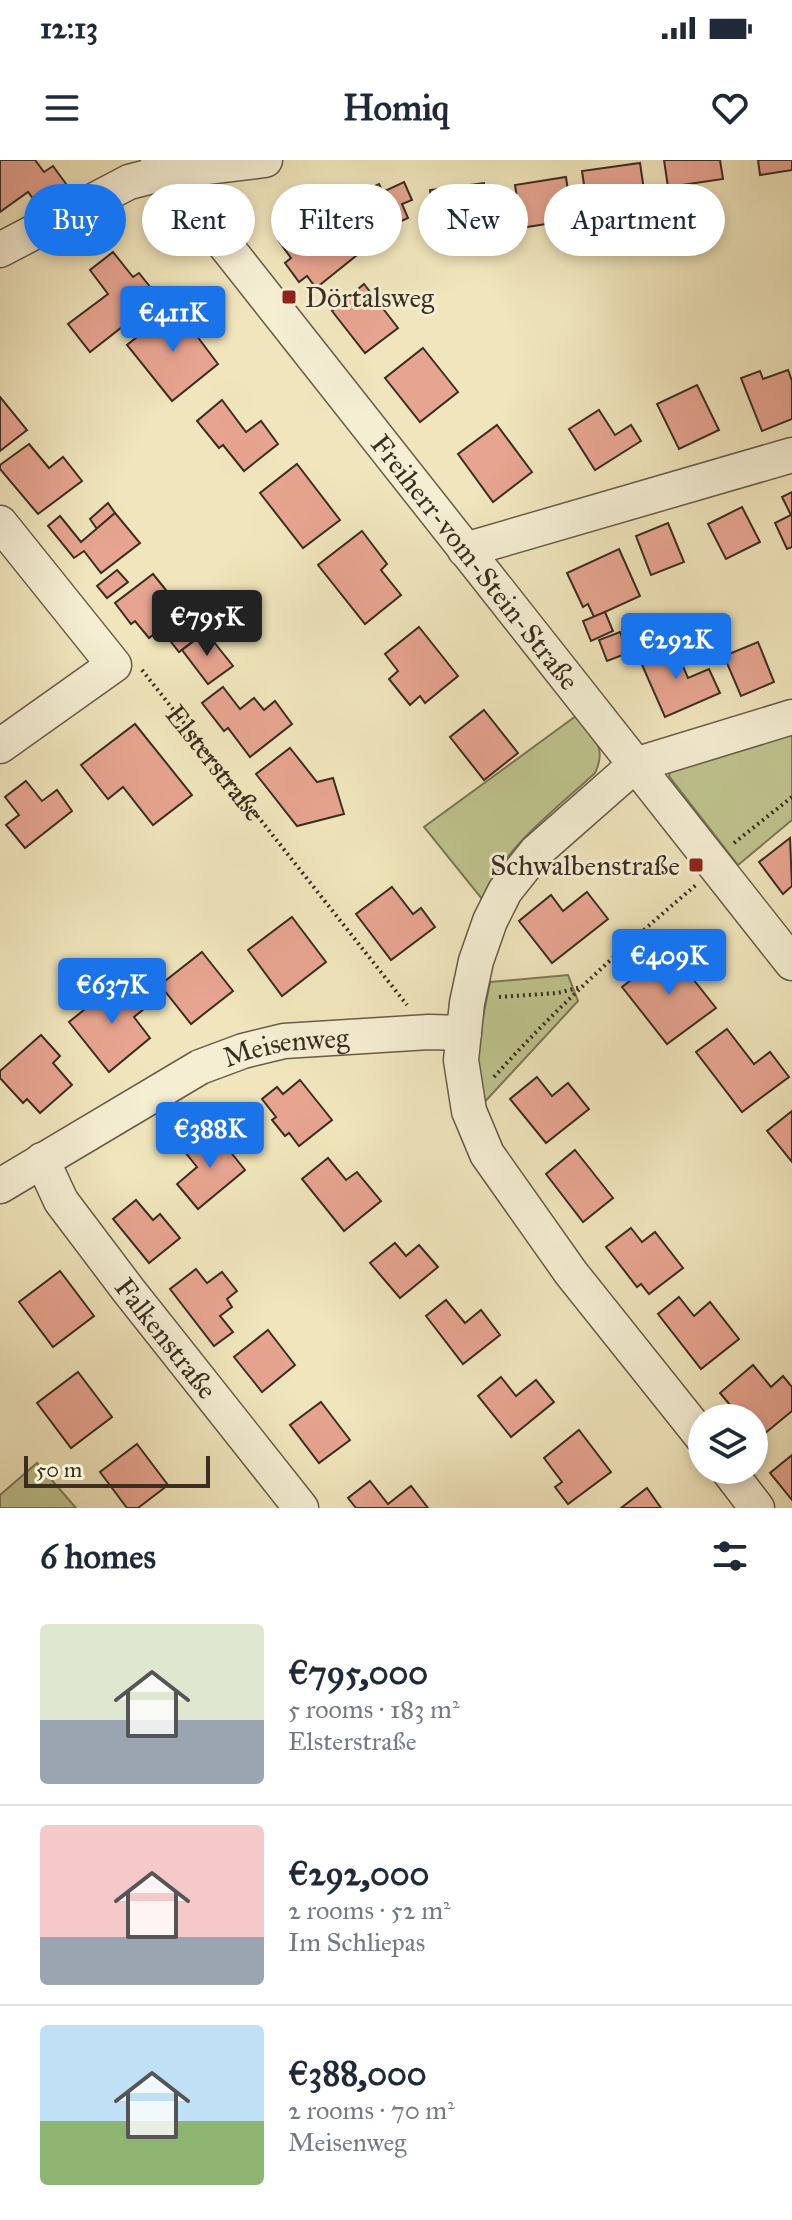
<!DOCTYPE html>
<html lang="en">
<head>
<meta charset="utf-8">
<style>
	:root { --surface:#fff; --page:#f2f2f3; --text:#1f2937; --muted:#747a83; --line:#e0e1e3; --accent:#1a73e8 }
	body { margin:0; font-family:"IM FELL Great Primer",serif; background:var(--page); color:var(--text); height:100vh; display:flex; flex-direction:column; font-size:30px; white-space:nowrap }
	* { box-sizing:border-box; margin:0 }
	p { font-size:26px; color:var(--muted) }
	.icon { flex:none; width:44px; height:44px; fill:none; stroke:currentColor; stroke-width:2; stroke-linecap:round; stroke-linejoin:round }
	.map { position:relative; height:1348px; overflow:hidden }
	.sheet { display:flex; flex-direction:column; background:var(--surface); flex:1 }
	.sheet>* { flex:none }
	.banner { position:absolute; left:24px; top:24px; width:744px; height:72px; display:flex; gap:16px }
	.controls { position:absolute; left:688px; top:1244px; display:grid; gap:16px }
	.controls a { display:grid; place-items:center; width:80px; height:80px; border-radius:50%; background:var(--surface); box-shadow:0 4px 12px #0003; font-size:40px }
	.scale { position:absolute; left:24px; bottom:20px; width:186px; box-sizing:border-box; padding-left:8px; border:4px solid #3b2e21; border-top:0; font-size:22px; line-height:28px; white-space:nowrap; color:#3b2e21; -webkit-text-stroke:6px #f5eed3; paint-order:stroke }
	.price { position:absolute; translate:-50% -68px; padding:0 18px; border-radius:8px; background:var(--accent); color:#fff; font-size:26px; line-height:52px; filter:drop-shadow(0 2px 4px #0008) }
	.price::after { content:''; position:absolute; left:50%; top:48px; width:24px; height:18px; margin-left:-12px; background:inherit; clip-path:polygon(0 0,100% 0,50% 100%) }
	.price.selected { background:#222; color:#fff }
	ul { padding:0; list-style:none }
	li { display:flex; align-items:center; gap:24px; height:200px; padding:0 40px }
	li+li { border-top:2px solid var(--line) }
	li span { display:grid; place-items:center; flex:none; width:224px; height:160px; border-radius:8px; color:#555 }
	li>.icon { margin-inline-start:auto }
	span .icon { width:96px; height:96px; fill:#fffc; stroke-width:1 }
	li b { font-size:34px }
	h2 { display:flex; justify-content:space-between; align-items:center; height:96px; padding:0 40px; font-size:34px }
	.tag { padding:0 28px; border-radius:36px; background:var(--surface); box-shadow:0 4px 12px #0003; font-size:28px; line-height:72px }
	.tag.selected { background:var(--accent); color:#fff }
	.status { display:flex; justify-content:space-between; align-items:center; height:56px; padding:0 40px; background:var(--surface); direction:ltr }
	.status svg { height:22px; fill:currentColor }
	header { display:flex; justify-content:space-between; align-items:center; height:104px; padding:0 40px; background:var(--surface); font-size:36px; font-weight:800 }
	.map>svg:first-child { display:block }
</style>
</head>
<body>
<div class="status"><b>12:13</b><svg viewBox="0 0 49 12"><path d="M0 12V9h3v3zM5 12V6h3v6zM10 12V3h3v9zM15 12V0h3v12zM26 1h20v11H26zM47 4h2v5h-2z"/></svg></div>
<header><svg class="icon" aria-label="menu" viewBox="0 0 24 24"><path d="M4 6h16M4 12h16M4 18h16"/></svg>Homiq<svg class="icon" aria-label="heart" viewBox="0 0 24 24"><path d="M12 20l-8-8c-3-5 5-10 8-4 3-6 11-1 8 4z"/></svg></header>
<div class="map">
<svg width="792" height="1348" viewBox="0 0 792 1348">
	<rect width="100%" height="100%" fill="#f0e5bc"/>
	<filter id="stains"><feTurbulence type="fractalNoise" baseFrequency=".0025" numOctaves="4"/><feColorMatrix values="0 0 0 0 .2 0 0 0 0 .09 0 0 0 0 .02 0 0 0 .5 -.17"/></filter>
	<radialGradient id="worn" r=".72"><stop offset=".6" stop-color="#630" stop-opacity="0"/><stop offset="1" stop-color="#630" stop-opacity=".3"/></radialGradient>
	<!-- green -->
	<g fill="#bec38d" stroke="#7c7857" stroke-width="2">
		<path d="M576,556c16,21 32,30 19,57 -41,38 -91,74 -113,126l-58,-72z"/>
		<polygon points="792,569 792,660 738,705 669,616 673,605"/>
		<polygon points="568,815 578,841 480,947 477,888 490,822"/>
		<polygon points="37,1303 76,1348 0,1348 0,1335"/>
	</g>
	<!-- building -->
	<g fill="#e7a490" stroke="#3b2e21" stroke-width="2">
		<polygon points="0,0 35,0 44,12 53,6 69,28 40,48 28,32 0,52"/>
		<polygon points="664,0 720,0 723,19 668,27"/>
		<polygon points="758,0 792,0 792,10 760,15"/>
		<polygon points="640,3 646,44 588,52 582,11"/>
		<polygon points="566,17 572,60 514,69 509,40 517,38 515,25"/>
		<polygon points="404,22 412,40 402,44 408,58 375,73 358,34 379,24 383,32"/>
		<polygon points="484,23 489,65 446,70 442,37 431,38 430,30"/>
		<polygon points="306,59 321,78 335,67 357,95 316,128 307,116 299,122 285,103 291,98 278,80"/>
		<polygon points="113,92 133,117 139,113 159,138 90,192 68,164 108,134 90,110"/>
		<polygon points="364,124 398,168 365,193 332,151"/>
		<polygon points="175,147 218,204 172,241 127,185"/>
		<polygon points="423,188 458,232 420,262 385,218"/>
		<polygon points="788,210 792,221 792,259 762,271 741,218 760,211 763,219"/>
		<polygon points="697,225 719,270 679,289 657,244"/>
		<polygon points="0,237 27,270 0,291"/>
		<polygon points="222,240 246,272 261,261 278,284 244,311 223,285 219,288 197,261"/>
		<polygon points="599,250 615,275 631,265 641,281 595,310 569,269"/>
		<polygon points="497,265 532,312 493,342 458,294"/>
		<polygon points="29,284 49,308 63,297 82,321 38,354 0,309 0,305"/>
		<polygon points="297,304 340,360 303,388 260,333"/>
		<polygon points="792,332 792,387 787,389 775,363 791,355 782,337"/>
		<polygon points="108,343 115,353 97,369 90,359"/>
		<polygon points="742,347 760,382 726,399 708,364"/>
		<polygon points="115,353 140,383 101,413 84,391 74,398 48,366 60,356 81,382"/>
		<polygon points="668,363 684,402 651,415 636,376"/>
		<polygon points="362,371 387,404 381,410 401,435 365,464 318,405"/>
		<polygon points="619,389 640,436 594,457 588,444 583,447 567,413"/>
		<polygon points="117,410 128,422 107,438 97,426"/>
		<polygon points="153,414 183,451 149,478 135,461 131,464 115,443"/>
		<polygon points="605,452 613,471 591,481 583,461"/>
		<polygon points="190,462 200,476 179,492 168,478"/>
		<polygon points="419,467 458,516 425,543 420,536 410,545 389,519 398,511 385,494"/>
		<polygon points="206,472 233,506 208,524 182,490"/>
		<polygon points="620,472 628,493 607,501 599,480"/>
		<polygon points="758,482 774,522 741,536 724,496"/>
		<polygon points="673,483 688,518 709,509 720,533 665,557 639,498"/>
		<polygon points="223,527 240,549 254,538 264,550 275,541 292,564 250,597 228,568 224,571 202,543"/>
		<polygon points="484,550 518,593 484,620 450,577"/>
		<polygon points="135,564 192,635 153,665 123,627 108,639 81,605"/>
		<polygon points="290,588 317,622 333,618 344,654 297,666 256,614"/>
		<polygon points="26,621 42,641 57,630 72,651 25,688 6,665 19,655 5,637"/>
		<polygon points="790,678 792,726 783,734 759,702"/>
		<polygon points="392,727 413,754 421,748 435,767 391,800 356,754"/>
		<polygon points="587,732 608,759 552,803 519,761 551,735 563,751"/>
		<polygon points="292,757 326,802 282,836 248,790"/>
		<polygon points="670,790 716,848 667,884 622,827"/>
		<polygon points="202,792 233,831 191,864 160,825"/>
		<polygon points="121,820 145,848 134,857 150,878 109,912 69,862"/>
		<polygon points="727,869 754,904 770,892 789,917 742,952 696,892"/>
		<polygon points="41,875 60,896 53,903 72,925 40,953 27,939 23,943 0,918 0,911"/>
		<polygon points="537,917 552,936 568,923 589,949 546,983 510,939"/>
		<polygon points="300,920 332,960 299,986 289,973 285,976 272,960 276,957 262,939 277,927 283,934"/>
		<polygon points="792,951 792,1002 767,971"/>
		<polygon points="213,970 245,1010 198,1049 177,1024 197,1007 185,992"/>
		<polygon points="575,990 613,1038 583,1062 546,1014"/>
		<polygon points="328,998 346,1020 357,1012 381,1041 344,1071 302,1019"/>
		<polygon points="136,1040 153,1060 160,1054 180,1078 149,1103 113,1059"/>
		<polygon points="631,1068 642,1082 655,1072 683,1108 649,1134 641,1124 637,1127 606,1087"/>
		<polygon points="395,1083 406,1096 419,1085 438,1107 400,1138 370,1103"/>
		<polygon points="196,1109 207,1123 222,1112 237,1131 227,1139 232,1147 220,1156 233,1172 214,1186 170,1129"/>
		<polygon points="60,1111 94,1156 53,1187 19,1142"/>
		<polygon points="679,1137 694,1156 710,1142 739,1179 701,1209 658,1154"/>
		<polygon points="446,1140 465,1163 481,1150 500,1175 463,1204 426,1156"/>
		<polygon points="268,1170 295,1205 262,1232 234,1197"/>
		<polygon points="753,1205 771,1227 783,1216 792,1227 792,1251 758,1279 754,1274 754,1258 741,1258 720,1233"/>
		<polygon points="78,1212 112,1257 71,1288 37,1243"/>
		<polygon points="501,1217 516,1236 536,1220 554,1242 511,1277 478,1236"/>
		<polygon points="321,1242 350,1280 319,1303 290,1265"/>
		<polygon points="579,1270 611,1312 568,1344 555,1327 562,1322 544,1298"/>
		<polygon points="137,1284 168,1325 138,1348 127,1348 100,1312"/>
		<polygon points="792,1295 792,1340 770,1313"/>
		<polygon points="370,1321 388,1344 411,1326 428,1348 356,1348 348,1338"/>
		<polygon points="647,1328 661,1348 621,1348"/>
	</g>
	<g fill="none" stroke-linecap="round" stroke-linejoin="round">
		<!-- minor casing -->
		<g stroke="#685c48" stroke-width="37">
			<g id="minor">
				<path id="s2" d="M158,0l634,803"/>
				<polyline points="0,90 129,22 167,12 265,0"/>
				<polyline points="0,363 114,505 0,586"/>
				<polyline points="465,390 792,295"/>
				<path id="s3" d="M42,1000l19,41 68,90 172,217"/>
				<path id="s4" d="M0,1026l200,-119 43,-16 41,-10 145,-9 35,1"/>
				<polyline points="702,1277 571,1113 487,994 469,951 461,900 467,843 476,801 490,761 505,731 536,692 635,605 792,557"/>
				<polyline points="728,1310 757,1348"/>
			</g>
		</g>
		<!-- path -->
		<g stroke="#3b2e21" stroke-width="4" stroke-dasharray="2 4" stroke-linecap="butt">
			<path id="s1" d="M142,510l265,335"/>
			<polyline points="734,683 792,637"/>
			<polyline points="499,837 558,833 581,827"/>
			<path d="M494,917c62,-69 131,-132 202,-192"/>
		</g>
		<!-- minor -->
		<use href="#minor" stroke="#f5eed3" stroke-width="34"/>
	</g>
	<!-- markers -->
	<g fill="#8f2418" stroke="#f5eed3" stroke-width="3">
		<rect x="281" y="129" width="16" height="16" rx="4"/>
		<rect x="688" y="697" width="16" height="16" rx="4"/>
	</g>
	<g text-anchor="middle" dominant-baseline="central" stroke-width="6" stroke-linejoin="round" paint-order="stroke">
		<!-- poi labels -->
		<g font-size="28" fill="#3b2e21" stroke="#f5eed3" text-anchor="start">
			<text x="305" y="137">Dörtalsweg</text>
			<text x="680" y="705" text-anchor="end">Schwalbenstraße</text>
		</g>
		<!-- street labels -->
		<g font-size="28" fill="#3b2e21" stroke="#f5eed3">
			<text stroke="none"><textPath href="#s2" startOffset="512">Freiherr-vom-Stein-Straße</textPath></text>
			<text stroke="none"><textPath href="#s1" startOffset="118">Elsterstraße</textPath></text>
			<text stroke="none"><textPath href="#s4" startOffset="322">Meisenweg</textPath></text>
			<text stroke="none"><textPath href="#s3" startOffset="218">Falkenstraße</textPath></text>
		</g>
	</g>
	<rect width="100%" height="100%" filter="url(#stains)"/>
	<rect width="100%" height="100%" fill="url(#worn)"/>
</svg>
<div class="controls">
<a><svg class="icon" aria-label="layers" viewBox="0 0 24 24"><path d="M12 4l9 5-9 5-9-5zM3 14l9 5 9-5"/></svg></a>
</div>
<div class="scale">50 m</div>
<b class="price" style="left:173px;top:194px">€411K</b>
<b class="price selected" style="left:207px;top:498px">€795K</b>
<b class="price" style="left:676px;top:521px">€292K</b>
<b class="price" style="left:669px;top:837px">€409K</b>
<b class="price" style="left:112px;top:866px">€637K</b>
<b class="price" style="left:210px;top:1010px">€388K</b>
<div class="banner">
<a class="tag selected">Buy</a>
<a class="tag">Rent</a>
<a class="tag">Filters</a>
<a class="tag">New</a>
<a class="tag">Apartment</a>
</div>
</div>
<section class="sheet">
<h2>6 homes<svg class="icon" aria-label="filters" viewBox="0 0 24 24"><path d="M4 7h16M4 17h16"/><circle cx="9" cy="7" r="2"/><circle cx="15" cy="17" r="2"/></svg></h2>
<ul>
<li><span style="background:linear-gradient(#dfe7d0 60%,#9aa5b1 0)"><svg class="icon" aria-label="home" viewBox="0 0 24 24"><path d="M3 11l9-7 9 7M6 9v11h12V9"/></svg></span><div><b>€795,000</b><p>5 rooms · 183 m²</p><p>Elsterstraße</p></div></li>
<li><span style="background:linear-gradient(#f6c9c9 70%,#9aa5b1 0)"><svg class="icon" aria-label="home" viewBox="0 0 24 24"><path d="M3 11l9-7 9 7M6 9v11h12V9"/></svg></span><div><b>€292,000</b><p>2 rooms · 52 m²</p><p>Im Schliepas</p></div></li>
<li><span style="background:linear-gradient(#bfe0f5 60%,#8fb573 0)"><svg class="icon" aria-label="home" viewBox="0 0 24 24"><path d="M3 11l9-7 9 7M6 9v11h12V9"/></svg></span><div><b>€388,000</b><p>2 rooms · 70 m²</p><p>Meisenweg</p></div></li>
</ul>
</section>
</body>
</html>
